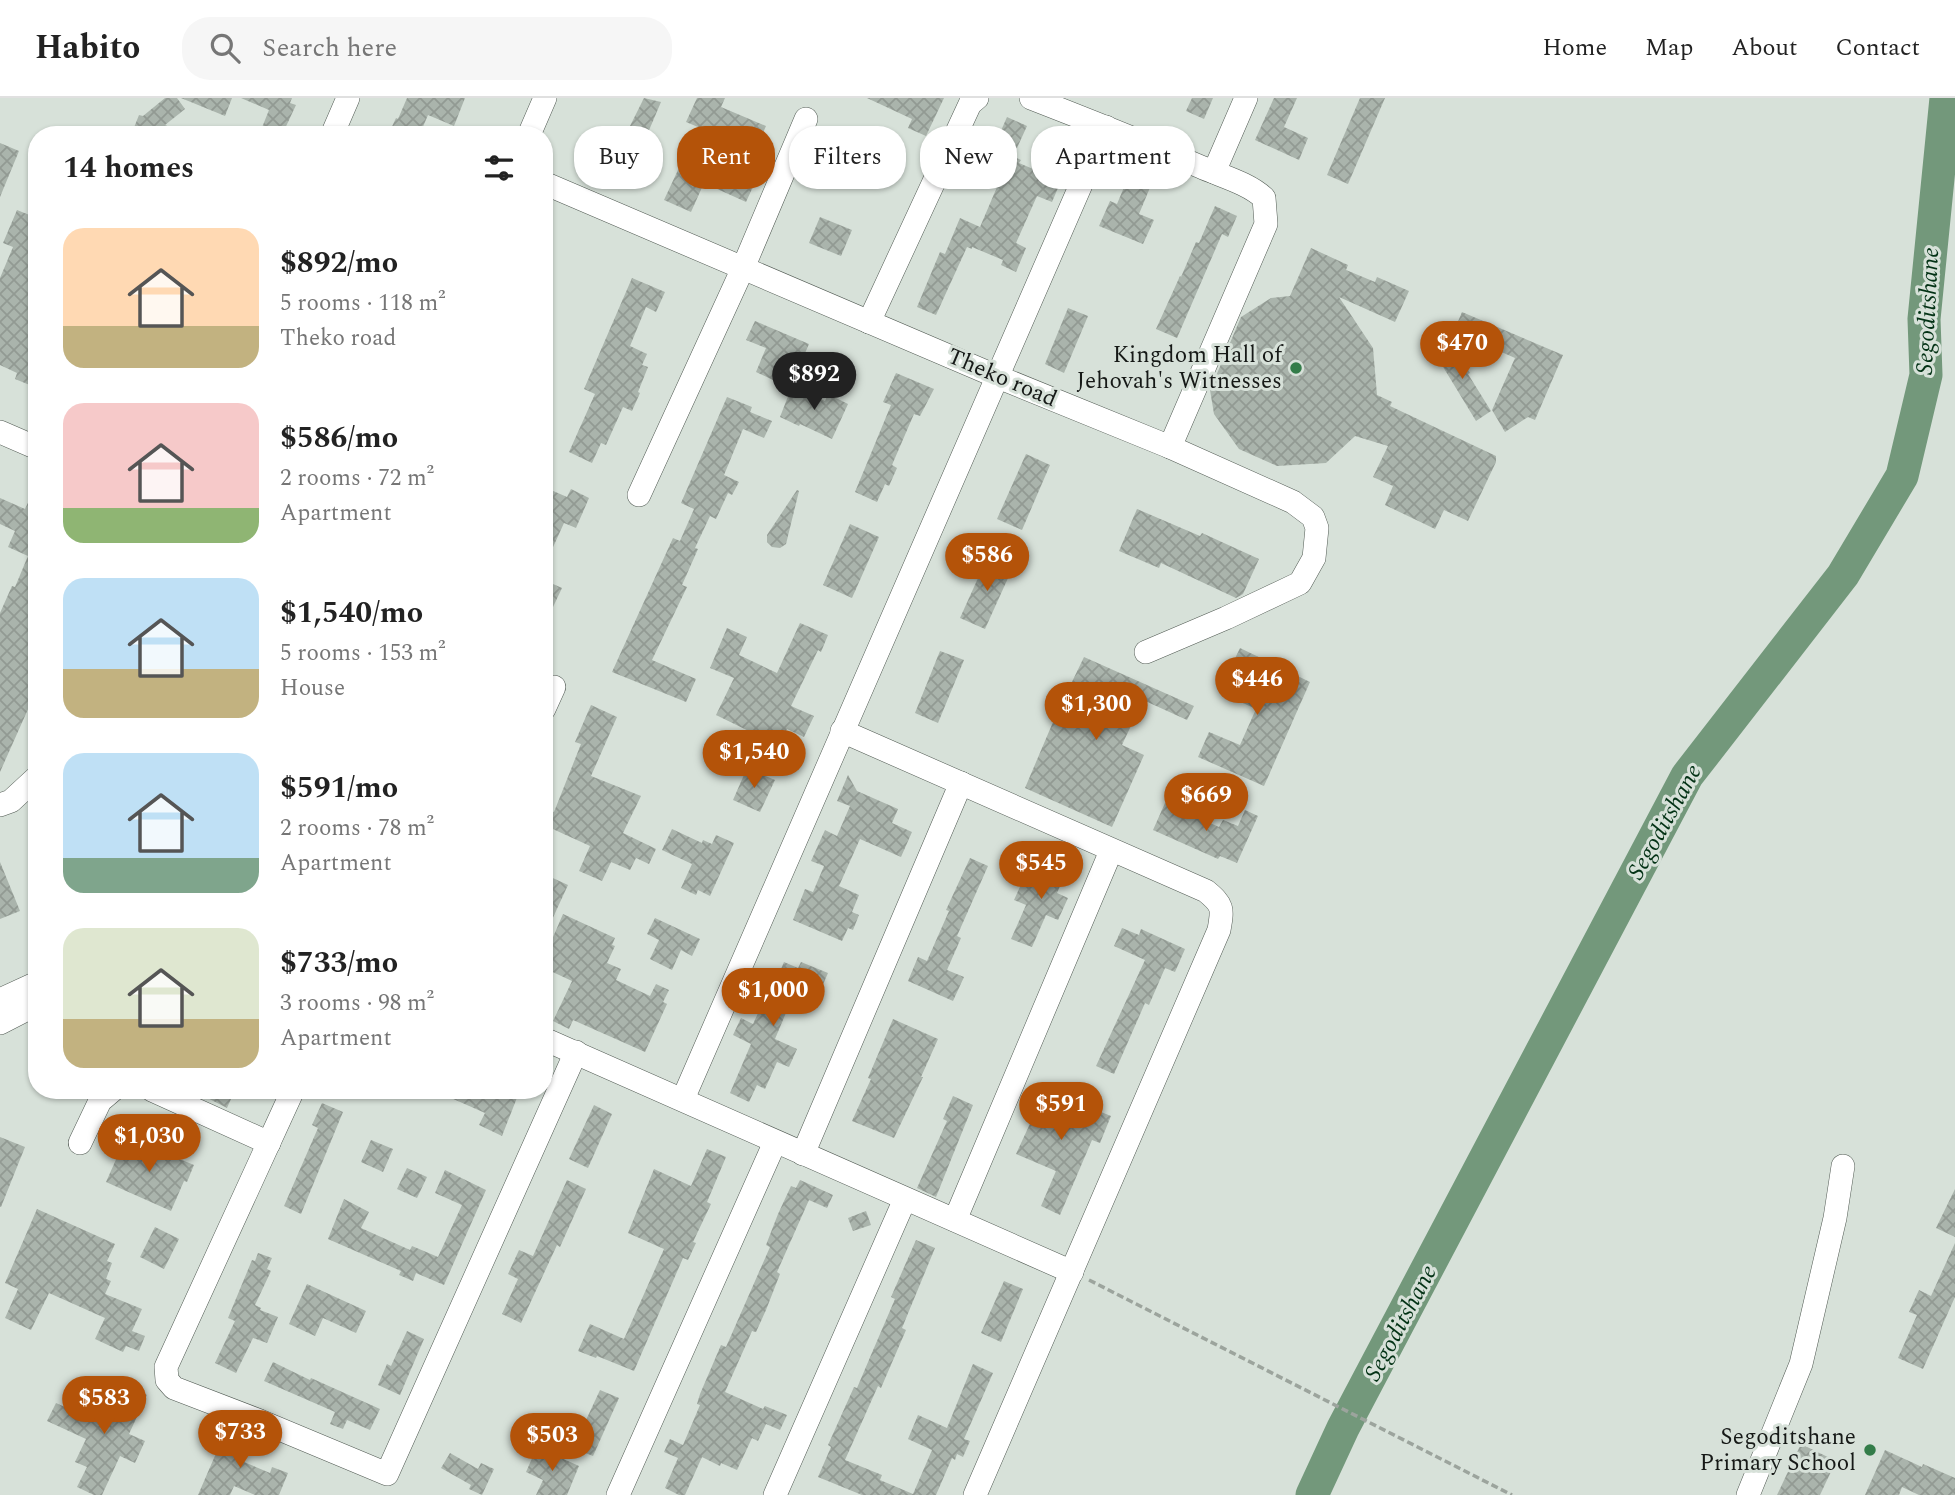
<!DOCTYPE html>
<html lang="en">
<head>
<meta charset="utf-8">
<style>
	:root { --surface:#fff; --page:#f6f6f6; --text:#222; --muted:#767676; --line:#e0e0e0; --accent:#b45309 }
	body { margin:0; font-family:Spectral,serif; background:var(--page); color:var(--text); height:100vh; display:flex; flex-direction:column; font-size:26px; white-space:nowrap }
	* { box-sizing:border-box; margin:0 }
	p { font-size:23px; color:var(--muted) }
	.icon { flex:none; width:38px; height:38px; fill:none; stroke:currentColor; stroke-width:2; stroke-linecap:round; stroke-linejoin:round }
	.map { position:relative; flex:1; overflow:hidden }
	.panel { position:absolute; left:28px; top:28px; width:525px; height:973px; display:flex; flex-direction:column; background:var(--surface); border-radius:28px; box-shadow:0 2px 5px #0004 }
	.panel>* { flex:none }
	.guide { position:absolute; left:574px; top:28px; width:665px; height:63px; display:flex; gap:14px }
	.price { position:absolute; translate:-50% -60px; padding:0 16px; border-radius:24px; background:var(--accent); color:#fff; font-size:23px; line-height:46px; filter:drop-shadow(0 2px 4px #0008) }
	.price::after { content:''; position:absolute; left:50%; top:42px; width:21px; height:16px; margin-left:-10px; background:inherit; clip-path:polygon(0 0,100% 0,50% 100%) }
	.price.selected { background:#222; color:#fff }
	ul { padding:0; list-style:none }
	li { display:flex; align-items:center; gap:21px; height:175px; padding:0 35px }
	li span { display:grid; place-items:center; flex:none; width:196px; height:140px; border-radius:21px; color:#555 }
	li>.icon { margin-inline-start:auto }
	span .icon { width:84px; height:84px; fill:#fffc; stroke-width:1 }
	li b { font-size:30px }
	h2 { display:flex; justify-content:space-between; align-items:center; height:84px; padding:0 35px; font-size:30px }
	.tag { padding:0 24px; border-radius:28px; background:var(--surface); box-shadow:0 2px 5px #0004; font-size:24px; line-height:63px }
	.tag.selected { background:var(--accent); color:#fff }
	header { display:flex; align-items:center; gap:42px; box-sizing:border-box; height:98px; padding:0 35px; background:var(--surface); border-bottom:2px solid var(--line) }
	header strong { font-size:33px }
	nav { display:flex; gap:38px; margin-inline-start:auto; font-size:24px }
	.search { width:490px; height:63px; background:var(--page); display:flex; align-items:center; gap:18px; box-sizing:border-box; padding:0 24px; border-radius:28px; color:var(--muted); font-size:26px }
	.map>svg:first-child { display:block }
</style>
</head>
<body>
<header>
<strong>Habito</strong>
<div class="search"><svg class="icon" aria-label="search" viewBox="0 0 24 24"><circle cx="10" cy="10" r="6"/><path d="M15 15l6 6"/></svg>Search here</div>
<nav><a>Home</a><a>Map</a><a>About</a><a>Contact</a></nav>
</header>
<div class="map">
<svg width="1955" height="1397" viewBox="0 0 1955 1397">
	<defs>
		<pattern id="building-cross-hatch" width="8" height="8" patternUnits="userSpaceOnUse" patternTransform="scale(1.75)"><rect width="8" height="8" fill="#aab4ac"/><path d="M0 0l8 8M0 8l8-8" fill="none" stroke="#929a93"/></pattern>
	</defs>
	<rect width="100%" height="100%" fill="#d7e1d9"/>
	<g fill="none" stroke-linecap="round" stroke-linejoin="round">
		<!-- river -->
		<polyline stroke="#73987b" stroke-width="33" points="1312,1397 1343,1330 1687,678 1843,477 1902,378 1926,277 1924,221 1946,0"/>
	</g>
	<!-- building -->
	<g fill="url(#building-cross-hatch)">
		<polygon points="165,0 177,0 185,11 165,27 186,37 131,37 139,17 143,18"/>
		<polygon points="181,0 232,0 225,18"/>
		<polygon points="241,0 292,0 290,5 296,7 282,37 259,37 269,12"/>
		<polygon points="407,0 465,0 454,28 428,17 422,31 434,37 388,37 396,20 398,21"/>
		<polygon points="644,0 661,4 647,37 630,28"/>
		<polygon points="697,0 725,0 721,9 766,28 745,75 757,80 746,104 704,85 691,114 664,102 698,29 686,24"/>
		<polygon points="867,0 944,0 926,38 908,30 912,21"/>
		<polygon points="1192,0 1213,0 1204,21 1186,13"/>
		<polygon points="1274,0 1297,0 1284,29 1308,40 1299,62 1255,42"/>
		<polygon points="1360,0 1385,0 1348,86 1327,77"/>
		<polygon points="1007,19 1027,28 1017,50 997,42"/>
		<polygon points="846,29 874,41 864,64 867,66 861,79 831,65"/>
		<polygon points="1068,41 1081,46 1070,70 1057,64"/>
		<polygon points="0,45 19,53 0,99"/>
		<polygon points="1005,55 1021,62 1019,65 1061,83 1052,104 1037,98 1016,145 1026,150 1016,174 1001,167 1003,162 972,149 972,151 967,149 936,217 917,209 940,154 945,156 960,120 980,129 1000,82 994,80"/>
		<polygon points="1132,70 1154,80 1139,116 1154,122 1143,146 1099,128 1110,103 1117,106"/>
		<polygon points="1215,108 1237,118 1228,139 1222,136 1177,240 1156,231 1180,178 1181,179 1196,144 1199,145"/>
		<polygon points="17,112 37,120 37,290 15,281 17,275 0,267 0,180 13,149 3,145"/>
		<polygon points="820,119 852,132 841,158 809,145"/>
		<polygon points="1311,150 1348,167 1346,172 1375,184 1377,179 1409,193 1395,224 1339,199 1373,250 1377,297 1392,304 1390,308 1496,358 1496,364 1468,423 1444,412 1435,431 1385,407 1393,388 1373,379 1388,348 1355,338 1326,365 1277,368 1239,351 1214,316 1210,292 1241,219 1271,200 1290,198"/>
		<polygon points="632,180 665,194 656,214 646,209 630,248 647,256 642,267 648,269 638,294 640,295 632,313 623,309 606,347 601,345 592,365 569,354 595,296 584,291"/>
		<polygon points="1068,210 1088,218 1064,275 1045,266"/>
		<polygon points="1462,214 1563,257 1535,322 1528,319 1505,334 1492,312 1515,260 1454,233"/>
		<polygon points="755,223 809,246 790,290 756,274 766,250 746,242"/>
		<polygon points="1451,244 1470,275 1468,276 1491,313 1476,323 1434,254"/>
		<polygon points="896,275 934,291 920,318 914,316 892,367 897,370 889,388 885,386 877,404 855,394 891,307 883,304"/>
		<polygon points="792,288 825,303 828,296 848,306 832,341 800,326 799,328 780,319"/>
		<polygon points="727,299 752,309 750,314 772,323 764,340 743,331 724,377 739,384 732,397 728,395 716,421 710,418 695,450 698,451 682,487 687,489 652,562 696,581 686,604 612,574 673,440 680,443 694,411 681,405"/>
		<polygon points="1026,356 1050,367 1022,432 997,421"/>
		<polygon points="37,386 37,591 0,674 0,515 12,488 15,489 28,458 8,449 15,433 0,426 0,400 25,411"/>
		<polygon points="544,389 567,399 571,391 589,400 576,430 564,425 544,469"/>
		<polygon points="797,392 799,393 786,446 780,450 772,449 767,444 767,437"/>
		<polygon points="1137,411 1200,438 1202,435 1259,461 1243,496 1236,500 1161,465 1159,470 1119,453"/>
		<polygon points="850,426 879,439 852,500 823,487"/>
		<polygon points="988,458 1013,469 985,531 960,520"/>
		<polygon points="544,482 562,490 544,528"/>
		<polygon points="800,525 828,537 821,554 818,552 791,608 814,618 804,639 787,631 779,648 716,617 734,580 710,570 727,530 747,539 739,557 777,575"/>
		<polygon points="1240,550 1310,584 1264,688 1198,659 1209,634 1240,647 1256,611 1219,594"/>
		<polygon points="940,553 964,562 938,625 915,615"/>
		<polygon points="1084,559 1194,608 1187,622 1143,602 1122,647 1144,657 1112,729 1025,690 1056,617"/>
		<polygon points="591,607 617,619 591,678 641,698 623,735 656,751 649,766 636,760 630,772 611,764 602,783 579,773 590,748 544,727 544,710 554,714 581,646 575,644"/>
		<polygon points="747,670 775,682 760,714 733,702"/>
		<polygon points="848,677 857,693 898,711 892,725 912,734 901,759 860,741 839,788 859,797 852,814 859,817 853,832 848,830 842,843 793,822 805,791 813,794 824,768 811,763 825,732 837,738 850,708 837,703"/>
		<polygon points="1165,705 1219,729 1223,722 1238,728 1245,712 1258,718 1237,765 1220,758 1218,761 1153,732"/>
		<polygon points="672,731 702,745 703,742 712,746 716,737 734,745 710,798 698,792 696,797 681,790 692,766 662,752"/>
		<polygon points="1052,756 1071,764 1057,795 1068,800 1058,822 1046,817 1032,849 1011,841 1026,807 1014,802 1024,780 1039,787"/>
		<polygon points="970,760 988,768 957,838 961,840 947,872 964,879 953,903 908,883 918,859 927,863 949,813 946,812"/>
		<polygon points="0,764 20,813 0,821"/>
		<polygon points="544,776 568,787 544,839"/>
		<polygon points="563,816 615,840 612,847 615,848 607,865 621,871 616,882 650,898 656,886 669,892 663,904 667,906 645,954 573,922 569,931 553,923 572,883 544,870 544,860"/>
		<polygon points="655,820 700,841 692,858 681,852 672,872 650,861 659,842 647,836"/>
		<polygon points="1122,830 1139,837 1141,831 1185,851 1175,874 1165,870 1149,907 1145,905 1114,976 1096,968 1145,862 1114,848"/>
		<polygon points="784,864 798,870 801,864 828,875 821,891 812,888 800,915 788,910 775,941 797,951 789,969 777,964 765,991 757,987 749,1004 730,995 751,946 733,937 741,920 753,926 765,900 768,901"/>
		<polygon points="893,921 938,941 921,979 923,979 894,1040 852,1023 871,981 868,980"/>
		<polygon points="1041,990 1111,1018 1100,1045 1092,1042 1060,1117 1041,1108 1056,1073 1016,1056 1034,1017 1030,1015"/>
		<polygon points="192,992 235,992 227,1010"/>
		<polygon points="433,992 520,992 502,1038 479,1027 485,1015"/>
		<polygon points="953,998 973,1007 936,1099 917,1090 947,1023 943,1021"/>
		<polygon points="322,1005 343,1014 301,1116 284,1108 318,1030 312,1027"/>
		<polygon points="594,1007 612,1016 588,1070 569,1061"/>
		<polygon points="0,1039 25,1049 1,1109 0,1109"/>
		<polygon points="126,1039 194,1067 187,1084 184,1083 171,1113 106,1084"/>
		<polygon points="371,1042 393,1051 383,1074 361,1064"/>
		<polygon points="707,1051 726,1059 707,1104 711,1106 693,1144 696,1145 688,1162 683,1160 634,1273 597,1258 596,1260 578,1253 590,1226 624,1241 664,1151 628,1135 654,1071 691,1088"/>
		<polygon points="407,1070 427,1079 417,1100 397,1091"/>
		<polygon points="445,1072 486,1092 444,1187 416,1175 413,1183 399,1177 401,1173 328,1141 344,1101 369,1114 361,1130 410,1152 412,1148 438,1159 462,1107 435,1095"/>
		<polygon points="567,1082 586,1091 560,1149 557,1147 521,1225 502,1216 518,1181 508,1176 519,1152 533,1158"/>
		<polygon points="800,1082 833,1097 827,1110 809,1102 777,1174 780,1176 766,1212 756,1234 752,1233 725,1294 763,1311 765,1308 787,1317 780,1332 766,1326 758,1343 752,1340 737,1372 721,1365 720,1368 702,1359 685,1397 679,1397 665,1390 678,1360 664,1354 670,1341 683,1347 700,1307 697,1306 700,1296 721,1247 726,1249 770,1149 766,1147 778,1116 791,1088 796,1090"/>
		<polygon points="1955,1091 1955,1139 1936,1130"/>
		<polygon points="37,1111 115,1146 107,1163 112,1165 106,1181 111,1183 105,1196 142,1211 132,1233 145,1238 139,1253 126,1248 123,1254 95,1241 105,1220 49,1195 31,1232 5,1220 18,1191 5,1185"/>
		<polygon points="866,1113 871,1127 853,1133 848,1120"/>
		<polygon points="155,1129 179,1141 164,1171 140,1159"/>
		<polygon points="916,1142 935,1150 902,1230 906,1232 881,1290 878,1288 845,1362 882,1377 880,1382 913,1396 932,1352 908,1341 918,1317 947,1330 973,1266 993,1275 964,1341 970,1343 963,1359 957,1356 955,1362 952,1360 936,1397 862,1397 818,1379 831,1349 828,1347 854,1289 857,1290 871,1257 895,1201 891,1199"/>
		<polygon points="1955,1145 1955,1199 1923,1271 1898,1260 1917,1217 1909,1214 1919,1192 1931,1198"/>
		<polygon points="258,1155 272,1160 267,1171 271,1173 255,1207 261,1210 260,1212 278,1219 267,1245 253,1240 236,1275 215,1265 235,1223 228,1220 252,1162 255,1163"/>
		<polygon points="1004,1183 1023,1191 1001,1244 981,1235"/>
		<polygon points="307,1186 366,1213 356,1235 323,1220 315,1238 289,1226"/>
		<polygon points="407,1233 424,1241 400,1297 378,1287 387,1266 391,1268"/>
		<polygon points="273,1264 310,1282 311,1280 380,1311 370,1332 347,1322 343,1331 330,1326 335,1314 264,1283"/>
		<polygon points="120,1285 147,1297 129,1336 145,1343 135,1365 120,1358 102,1397 94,1397 77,1389 87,1369 75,1364 86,1341 47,1323 56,1305 94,1322 103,1304 110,1307"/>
		<polygon points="600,1292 619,1300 593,1358 573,1350"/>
		<polygon points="227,1330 254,1341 244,1364 270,1375 272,1369 288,1375 279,1397 255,1397 234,1388 230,1397 198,1397"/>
		<polygon points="1801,1346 1836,1363 1820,1397 1777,1397"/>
		<polygon points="537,1349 579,1368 567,1397 536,1397 543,1382 526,1374"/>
		<polygon points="1885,1352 1922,1369 1923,1366 1955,1380 1955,1397 1919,1397 1902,1389 1899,1397 1865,1397"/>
		<polygon points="450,1355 478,1371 481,1365 494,1371 482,1397 469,1391 471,1387 441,1370"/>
	</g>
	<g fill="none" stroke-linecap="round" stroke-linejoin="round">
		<!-- minor casing -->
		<g stroke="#515a53" stroke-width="24">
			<g id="minor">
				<path d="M1031,0c57,22 114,45 170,69 20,9 47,16 63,31l2,26 -96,223"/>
				<polyline points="332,37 348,0"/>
				<polyline points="529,37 545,0"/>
				<polyline points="1214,74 1246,0"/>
				<polyline points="544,85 998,279 1170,349 1293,404 1313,419 1317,430 1314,460 1300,485 1226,520 1146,554"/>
				<polyline points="869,224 970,6 977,0"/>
				<polyline points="0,334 37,350"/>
				<polyline points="639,397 743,170 806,21"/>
				<polyline points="544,611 554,589"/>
				<path d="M842,633l364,160c17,14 17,17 13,39l-244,565"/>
				<polyline points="0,707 11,703 37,679"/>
				<polyline points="0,902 37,885"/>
				<polyline points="0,925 37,906"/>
				<polyline points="544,941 1072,1174"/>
				<polyline points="152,992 269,1045"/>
				<polyline points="293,992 166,1269 167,1282 174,1290 260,1323 387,1376 576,954"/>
				<polyline points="683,1001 1106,29"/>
				<polyline points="80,1045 100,1003 113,992"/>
				<polyline points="803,1056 961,685"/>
				<polyline points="955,1122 1111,753"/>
				<polyline points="618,1397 775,1044"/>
				<polyline points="775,1397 905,1101"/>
				<polyline points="1748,1397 1801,1266 1835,1120 1843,1068"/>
			</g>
		</g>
		<!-- path -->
		<polyline stroke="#9ca49d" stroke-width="3.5" stroke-dasharray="7 3.5" stroke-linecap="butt" points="1089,1182 1512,1397"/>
		<!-- minor -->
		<use href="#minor" stroke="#fff" stroke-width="23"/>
	</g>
	<!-- markers -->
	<g fill="#337c49" stroke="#d7e1d9" stroke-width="2.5">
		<circle cx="1296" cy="270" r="7"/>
		<circle cx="1870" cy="1352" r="7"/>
	</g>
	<g text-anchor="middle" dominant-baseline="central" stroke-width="6" stroke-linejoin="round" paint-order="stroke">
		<!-- poi labels -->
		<g font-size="23" fill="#161917" stroke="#d7e1d9" text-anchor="end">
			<text x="1282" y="257">Kingdom Hall of<tspan x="1282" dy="26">Jehovah's Witnesses</tspan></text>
			<text x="1856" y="1339">Segoditshane<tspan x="1856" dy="26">Primary School</tspan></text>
		</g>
		<!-- street labels -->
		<g font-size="23" fill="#161917" stroke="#d7e1d9">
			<text transform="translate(1002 280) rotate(23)">Theko road</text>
		</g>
		<!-- water labels -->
		<g font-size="24" font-style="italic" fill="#033215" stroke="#d7e1d9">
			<text transform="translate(1928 213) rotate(-87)">Segoditshane</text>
			<text transform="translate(1665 724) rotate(-61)">Segoditshane</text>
			<text transform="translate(1401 1225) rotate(-62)">Segoditshane</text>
		</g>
	</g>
</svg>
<b class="price" style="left:1462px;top:283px">$470</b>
<b class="price selected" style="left:814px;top:314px">$892</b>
<b class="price" style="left:987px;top:495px">$586</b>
<b class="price" style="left:1257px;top:619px">$446</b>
<b class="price" style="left:1096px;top:644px">$1,300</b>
<b class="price" style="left:754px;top:692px">$1,540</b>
<b class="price" style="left:1206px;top:735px">$669</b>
<b class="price" style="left:1041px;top:803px">$545</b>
<b class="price" style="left:773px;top:930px">$1,000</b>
<b class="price" style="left:1061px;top:1044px">$591</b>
<b class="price" style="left:149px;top:1076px">$1,030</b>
<b class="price" style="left:104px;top:1338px">$583</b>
<b class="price" style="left:240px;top:1372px">$733</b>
<b class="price" style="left:552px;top:1375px">$503</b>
<div class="guide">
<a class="tag">Buy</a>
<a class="tag selected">Rent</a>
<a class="tag">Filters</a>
<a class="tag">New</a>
<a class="tag">Apartment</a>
</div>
<section class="panel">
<h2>14 homes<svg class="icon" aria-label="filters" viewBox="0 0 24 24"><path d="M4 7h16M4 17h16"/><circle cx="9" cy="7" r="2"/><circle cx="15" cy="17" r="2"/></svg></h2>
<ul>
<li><span style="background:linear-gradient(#ffd9b3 70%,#c2b280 0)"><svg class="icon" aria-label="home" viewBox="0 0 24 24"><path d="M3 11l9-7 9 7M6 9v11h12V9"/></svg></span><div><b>$892/mo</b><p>5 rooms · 118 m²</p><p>Theko road</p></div></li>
<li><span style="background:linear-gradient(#f6c9c9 75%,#8fb573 0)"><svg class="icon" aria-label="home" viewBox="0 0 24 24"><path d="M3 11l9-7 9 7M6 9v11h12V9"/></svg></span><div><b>$586/mo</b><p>2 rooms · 72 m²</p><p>Apartment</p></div></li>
<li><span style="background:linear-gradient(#bfe0f5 65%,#c2b280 0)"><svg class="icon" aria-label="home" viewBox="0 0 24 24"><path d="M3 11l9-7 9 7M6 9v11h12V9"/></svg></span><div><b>$1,540/mo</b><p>5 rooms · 153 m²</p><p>House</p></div></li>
<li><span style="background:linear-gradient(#bfe0f5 75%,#7fa58c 0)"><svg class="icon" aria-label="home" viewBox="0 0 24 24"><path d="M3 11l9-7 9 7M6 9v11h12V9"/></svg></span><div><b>$591/mo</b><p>2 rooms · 78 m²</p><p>Apartment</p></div></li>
<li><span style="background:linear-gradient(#dfe7d0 65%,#c2b280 0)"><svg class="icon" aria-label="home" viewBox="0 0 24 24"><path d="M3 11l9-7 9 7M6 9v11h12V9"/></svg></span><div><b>$733/mo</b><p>3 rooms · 98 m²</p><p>Apartment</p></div></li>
</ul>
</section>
</div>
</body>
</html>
